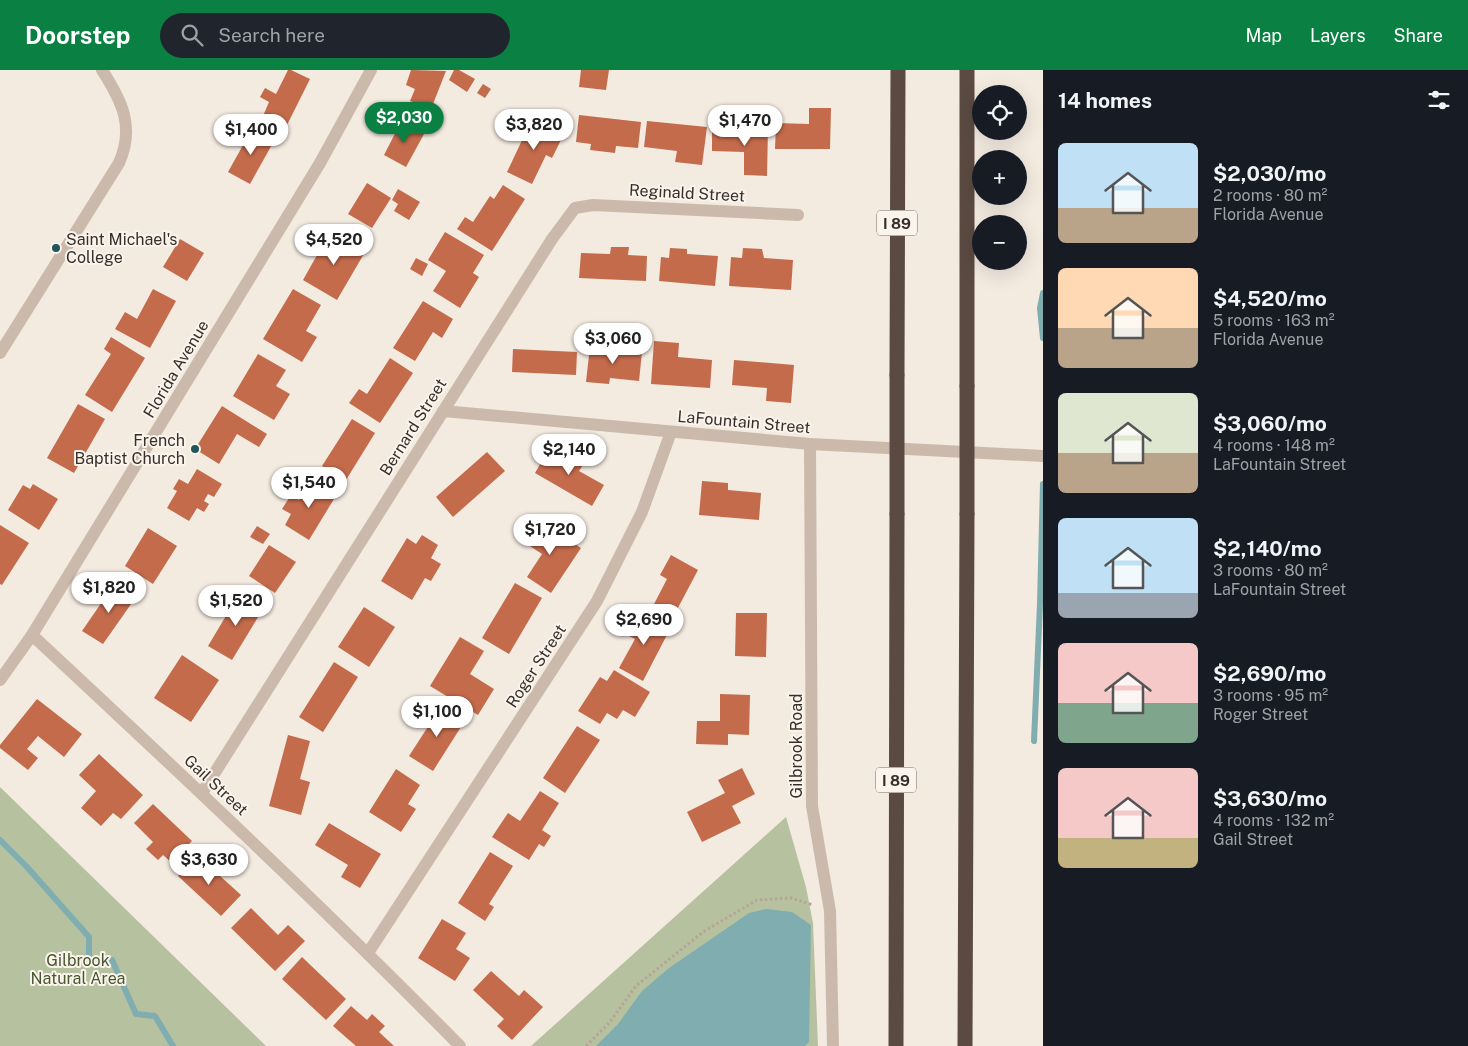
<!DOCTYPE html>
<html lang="en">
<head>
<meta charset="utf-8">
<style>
	:root { --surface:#171b24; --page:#20242c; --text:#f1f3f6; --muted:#9ea1a6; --accent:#0b8043 }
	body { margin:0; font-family:"Public Sans",sans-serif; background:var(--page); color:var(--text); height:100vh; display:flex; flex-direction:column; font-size:19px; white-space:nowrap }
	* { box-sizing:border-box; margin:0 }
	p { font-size:16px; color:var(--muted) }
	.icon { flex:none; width:28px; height:28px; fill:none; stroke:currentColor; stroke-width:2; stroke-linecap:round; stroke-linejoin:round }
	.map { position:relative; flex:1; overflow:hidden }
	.panel { display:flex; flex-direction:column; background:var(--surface); width:425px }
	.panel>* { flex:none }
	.fabs { position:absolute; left:972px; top:15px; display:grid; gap:10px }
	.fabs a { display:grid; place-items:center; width:55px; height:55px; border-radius:50%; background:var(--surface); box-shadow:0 5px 20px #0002; font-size:25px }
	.price { position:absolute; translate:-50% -42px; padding:0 11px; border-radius:18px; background:#fff; color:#222; font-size:16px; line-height:32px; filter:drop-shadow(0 1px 2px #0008) }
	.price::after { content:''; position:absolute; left:50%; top:30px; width:15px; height:11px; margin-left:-8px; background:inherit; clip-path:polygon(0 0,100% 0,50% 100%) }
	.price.selected { background:var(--accent); color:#fff }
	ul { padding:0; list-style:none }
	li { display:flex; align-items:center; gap:15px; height:125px; padding:0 15px }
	li span { display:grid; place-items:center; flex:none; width:140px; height:100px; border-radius:8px; color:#555 }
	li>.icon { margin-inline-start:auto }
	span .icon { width:60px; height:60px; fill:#fffc; stroke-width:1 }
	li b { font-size:21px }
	h2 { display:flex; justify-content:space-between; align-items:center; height:60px; padding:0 15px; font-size:21px }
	header { display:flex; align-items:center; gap:30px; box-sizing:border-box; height:70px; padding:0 25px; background:var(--accent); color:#fff }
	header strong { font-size:24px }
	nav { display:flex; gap:28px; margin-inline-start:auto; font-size:18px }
	.search { width:350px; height:45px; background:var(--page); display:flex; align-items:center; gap:12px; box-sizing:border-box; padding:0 18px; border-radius:28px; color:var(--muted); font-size:19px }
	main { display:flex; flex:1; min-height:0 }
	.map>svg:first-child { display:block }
</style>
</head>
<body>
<header>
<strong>Doorstep</strong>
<div class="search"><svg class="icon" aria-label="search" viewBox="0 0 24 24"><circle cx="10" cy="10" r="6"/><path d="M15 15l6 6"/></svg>Search here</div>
<nav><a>Map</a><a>Layers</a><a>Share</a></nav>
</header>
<main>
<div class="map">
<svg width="1043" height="976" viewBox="0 0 1043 976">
	<rect width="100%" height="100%" fill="#f3eae0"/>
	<!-- green -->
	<g fill="#b6c29f">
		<polygon points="0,717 266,976 0,976"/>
		<polygon points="786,747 806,817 813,853 818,976 531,976"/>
	</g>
	<!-- water -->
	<polygon fill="#7fadb0" points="766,839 792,842 811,855 809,972 805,976 596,976 618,954 642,921 669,898 749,843"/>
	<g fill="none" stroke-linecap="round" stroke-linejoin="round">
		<!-- stream -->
		<g stroke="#7fadb0" stroke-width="6">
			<polyline points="1043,223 1040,238 1043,268"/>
			<polyline points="1034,671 1040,534 1043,414"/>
			<polyline points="0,770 27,797 89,867 89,888 112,890 136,944 155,946 173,976"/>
		</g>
	</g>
	<!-- building -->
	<g fill="#c46b4c">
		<polygon points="288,0 291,0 310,9 286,57 263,46 269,32 260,27 265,18 276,24"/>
		<polygon points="411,0 446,1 431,39 410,31 415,19 406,15"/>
		<polygon points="454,0 459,0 475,9 467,22 449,10"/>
		<polygon points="581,0 609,0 606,20 579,17"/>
		<polygon points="483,14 491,19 485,28 477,23"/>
		<polygon points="809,38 831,38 830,79 775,79 776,53 809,54"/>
		<polygon points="579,45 641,52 638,78 616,76 615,83 590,80 591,74 576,72"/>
		<polygon points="532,49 564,64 552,88 546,85 532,114 507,102"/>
		<polygon points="647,51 707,57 702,95 675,92 677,81 644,77"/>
		<polygon points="401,52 424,64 406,97 384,85"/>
		<polygon points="712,58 768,58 767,106 744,105 744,82 712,81"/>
		<polygon points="252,59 274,71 250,114 228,102"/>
		<polygon points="367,113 391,128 372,158 348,144"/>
		<polygon points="503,115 525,129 492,181 457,159 465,147 473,152 490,126 494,129"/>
		<polygon points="398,119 420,132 409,150 394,141 398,134 392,130"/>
		<polygon points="330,162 365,182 337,230 303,210"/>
		<polygon points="445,162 484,185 473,203 479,207 460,238 433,221 446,201 428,190"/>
		<polygon points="180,169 204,183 187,211 163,197"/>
		<polygon points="611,177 629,177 628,185 647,186 646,211 579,208 581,183 610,184"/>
		<polygon points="670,178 687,179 687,184 718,186 715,216 659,211 661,187 669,188"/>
		<polygon points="743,178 762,179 764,188 793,190 791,220 729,216 731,187 742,188"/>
		<polygon points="416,188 428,194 422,206 410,199"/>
		<polygon points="153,219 176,231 150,278 115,259 125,242 137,249"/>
		<polygon points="293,219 321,235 306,261 317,267 302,292 263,269"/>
		<polygon points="423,231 453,249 442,268 433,262 415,291 393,278"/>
		<polygon points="111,267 145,288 112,342 85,325 111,284 104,279"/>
		<polygon points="654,271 679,273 678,287 712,290 710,318 651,314"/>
		<polygon points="590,276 642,282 639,311 610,308 609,314 586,312"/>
		<polygon points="513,279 577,282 576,305 512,302"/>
		<polygon points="258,284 286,300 276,316 290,324 274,350 233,326"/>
		<polygon points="390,288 413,303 380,353 349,333 359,319 367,324"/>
		<polygon points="734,290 794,295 791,333 766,331 767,318 732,315"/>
		<polygon points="78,334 105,349 74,403 47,388"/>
		<polygon points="222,336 267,364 259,377 237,364 219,394 195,379"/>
		<polygon points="352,349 375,363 346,410 322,396"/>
		<polygon points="550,377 583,395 579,401 604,415 592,436 535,403"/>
		<polygon points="487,382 505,401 453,447 436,427"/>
		<polygon points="197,399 222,414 214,427 208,424 204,431 209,434 204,442 197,438 189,451 167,438 177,421 173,419 179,409 188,414"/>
		<polygon points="312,409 337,424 309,470 285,455 291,444 282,439 291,425 299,430"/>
		<polygon points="702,411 728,413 728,420 761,423 759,450 699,445"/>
		<polygon points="33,414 58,429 39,460 8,440 23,415 30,419"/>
		<polygon points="538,450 581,478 551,523 527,507 542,484 524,472"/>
		<polygon points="0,455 29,473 2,515 0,514"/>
		<polygon points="257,456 270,464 263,474 250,467"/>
		<polygon points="148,458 177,476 153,514 125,496"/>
		<polygon points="422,465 438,475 431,488 441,494 431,511 425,508 412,530 381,511 407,468 416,474"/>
		<polygon points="269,475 296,492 275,523 249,506"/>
		<polygon points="671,485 698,500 672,549 652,538 667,509 660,505"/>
		<polygon points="115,513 136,527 103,574 82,561"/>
		<polygon points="515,513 542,528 509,584 482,568"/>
		<polygon points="239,524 263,539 232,590 208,576"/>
		<polygon points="364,537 395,557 369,597 338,577"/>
		<polygon points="639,543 670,559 643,611 619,598 635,569 627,565"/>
		<polygon points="736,543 767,543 766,587 735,586"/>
		<polygon points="460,567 484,581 470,604 494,619 478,645 430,616"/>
		<polygon points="182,585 219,610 191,652 154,628"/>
		<polygon points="334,592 358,607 323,662 299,647"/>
		<polygon points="614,600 650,622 635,647 623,640 617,649 607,643 600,654 578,641 600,607 607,611"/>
		<polygon points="720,624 750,625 749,665 728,664 728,675 696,674 697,651 720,651"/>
		<polygon points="37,629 82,664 64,687 38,666 27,679 38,688 28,700 0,678 0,675"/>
		<polygon points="442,635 466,649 433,701 409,686"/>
		<polygon points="577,656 600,670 565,723 543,708"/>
		<polygon points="288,665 310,671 300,709 310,712 301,745 269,736"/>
		<polygon points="99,684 143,725 121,749 113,743 101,756 81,738 96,721 79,705"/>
		<polygon points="742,698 755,724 732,736 741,753 702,772 687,742 725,723 718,710"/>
		<polygon points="396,699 420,715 408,734 416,739 401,762 369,742"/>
		<polygon points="540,721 559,733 542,760 551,766 544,777 539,774 529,790 492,767 508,743 520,751"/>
		<polygon points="153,734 192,771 171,792 163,785 158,790 146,779 153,772 134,753"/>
		<polygon points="329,753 381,784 360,818 341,807 348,795 315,775"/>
		<polygon points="490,782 513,796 489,834 494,837 485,851 458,833"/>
		<polygon points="197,785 241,825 221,846 178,806"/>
		<polygon points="251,838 278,865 288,855 305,871 275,901 231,858"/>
		<polygon points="442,849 466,863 456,879 470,888 455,911 418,888"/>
		<polygon points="302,887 346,929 326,950 282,909"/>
		<polygon points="491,901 519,926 524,920 543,937 512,970 497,956 504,949 473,920"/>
		<polygon points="351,936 367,950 372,944 385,956 379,962 394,976 356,976 333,956"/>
	</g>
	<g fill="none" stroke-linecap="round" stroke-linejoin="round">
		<!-- path -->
		<polyline stroke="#b7a496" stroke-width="3" stroke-dasharray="2.5 2.5" stroke-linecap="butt" points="586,976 610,952 636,916 703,862 757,830 791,828 813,835"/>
		<!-- minor -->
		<g stroke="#cbbaab" stroke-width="12">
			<path d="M0,283l119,-190c16,-36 3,-62 -17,-93"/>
			<polyline points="443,341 810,374 1043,386"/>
			<polyline points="810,374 812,736 830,841 833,976"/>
			<path d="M32,565c145,135 289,270 428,411"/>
			<polyline points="0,610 32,565 320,93 371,0"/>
			<polyline points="202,723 552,169 575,138 593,135 798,145"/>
			<polyline points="368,883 597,531 642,442 671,362"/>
		</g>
		<!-- motorway -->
		<g stroke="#5a4a42" stroke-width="15">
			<polyline points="897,305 898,0"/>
			<polyline points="967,316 967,0"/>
			<polyline points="896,976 897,444"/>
			<polyline points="965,976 967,444"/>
		</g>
		<!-- motorway-bridge -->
		<g stroke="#5a4a42" stroke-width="15">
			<polyline points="897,305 897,444"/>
			<polyline points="967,316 967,444"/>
		</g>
	</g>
	<!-- markers -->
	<g fill="#20565b" stroke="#faf4ec" stroke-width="2">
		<circle cx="56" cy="178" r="5"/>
		<circle cx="195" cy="379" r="5"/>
	</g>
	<g text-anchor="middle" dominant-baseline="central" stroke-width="4" stroke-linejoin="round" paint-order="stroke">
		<!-- shield labels -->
		<g fill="#faf4ec" stroke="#736a64" stroke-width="1">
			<rect x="877" y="140.5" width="40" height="25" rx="4"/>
			<rect x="876" y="697.5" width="40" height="25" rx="4"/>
		</g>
		<g font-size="15" font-weight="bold" fill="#392f2a">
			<text x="897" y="153">I 89</text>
			<text x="896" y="710">I 89</text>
		</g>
		<!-- street labels -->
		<g font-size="16" fill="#392f2a" stroke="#faf4ec">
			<text transform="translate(687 123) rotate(3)">Reginald Street</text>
			<text transform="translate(176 299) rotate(-59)">Florida Avenue</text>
			<text transform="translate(744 352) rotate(5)">LaFountain Street</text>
			<text transform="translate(413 357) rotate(-58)">Bernard Street</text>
			<text transform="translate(536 596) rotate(-57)">Roger Street</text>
			<text transform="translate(796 676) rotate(-90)">Gilbrook Road</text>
			<text transform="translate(216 715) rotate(43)">Gail Street</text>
		</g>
		<!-- poi labels -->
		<g font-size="16" fill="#392f2a" stroke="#faf4ec" text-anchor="start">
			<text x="66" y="169">Saint Michael's<tspan x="66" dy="18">College</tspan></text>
			<text x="185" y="370" text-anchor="end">French<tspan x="185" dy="18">Baptist Church</tspan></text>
		</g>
		<!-- park labels -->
		<g font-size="16" fill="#48572e" stroke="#faf4ec">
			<text x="78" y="890">Gilbrook<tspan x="78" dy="18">Natural Area</tspan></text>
		</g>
	</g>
</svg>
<div class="fabs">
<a><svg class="icon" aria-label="locate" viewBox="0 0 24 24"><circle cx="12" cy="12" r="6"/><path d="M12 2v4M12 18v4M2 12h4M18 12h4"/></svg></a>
<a>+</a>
<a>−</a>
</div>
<b class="price selected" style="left:404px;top:74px">$2,030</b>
<b class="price" style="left:745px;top:77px">$1,470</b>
<b class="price" style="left:534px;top:81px">$3,820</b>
<b class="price" style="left:251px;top:86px">$1,400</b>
<b class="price" style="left:334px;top:196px">$4,520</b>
<b class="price" style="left:613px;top:295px">$3,060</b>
<b class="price" style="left:569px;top:406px">$2,140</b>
<b class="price" style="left:309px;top:439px">$1,540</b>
<b class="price" style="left:550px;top:486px">$1,720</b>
<b class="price" style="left:109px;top:544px">$1,820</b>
<b class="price" style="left:236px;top:557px">$1,520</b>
<b class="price" style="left:644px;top:576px">$2,690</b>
<b class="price" style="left:437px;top:668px">$1,100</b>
<b class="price" style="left:209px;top:816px">$3,630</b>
</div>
<section class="panel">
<h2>14 homes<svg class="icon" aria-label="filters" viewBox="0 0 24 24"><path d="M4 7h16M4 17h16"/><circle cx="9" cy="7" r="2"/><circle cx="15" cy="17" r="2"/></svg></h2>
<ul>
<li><span style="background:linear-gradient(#bfe0f5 65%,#b9a48a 0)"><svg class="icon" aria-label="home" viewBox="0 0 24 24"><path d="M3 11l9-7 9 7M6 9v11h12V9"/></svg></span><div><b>$2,030/mo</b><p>2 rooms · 80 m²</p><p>Florida Avenue</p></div></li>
<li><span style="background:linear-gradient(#ffd9b3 60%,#b9a48a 0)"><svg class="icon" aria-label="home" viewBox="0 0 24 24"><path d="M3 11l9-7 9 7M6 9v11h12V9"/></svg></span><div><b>$4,520/mo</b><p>5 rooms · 163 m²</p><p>Florida Avenue</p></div></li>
<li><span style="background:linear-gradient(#dfe7d0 60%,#b9a48a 0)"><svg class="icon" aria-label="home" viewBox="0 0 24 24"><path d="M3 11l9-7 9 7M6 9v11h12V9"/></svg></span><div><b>$3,060/mo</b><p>4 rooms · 148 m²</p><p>LaFountain Street</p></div></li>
<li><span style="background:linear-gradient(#bfe0f5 75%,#9aa5b1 0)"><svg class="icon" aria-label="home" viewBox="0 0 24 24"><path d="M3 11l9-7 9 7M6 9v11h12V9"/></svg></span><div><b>$2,140/mo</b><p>3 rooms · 80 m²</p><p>LaFountain Street</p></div></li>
<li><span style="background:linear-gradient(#f6c9c9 60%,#7fa58c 0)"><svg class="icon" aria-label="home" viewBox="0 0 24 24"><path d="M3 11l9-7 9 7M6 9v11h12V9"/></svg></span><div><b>$2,690/mo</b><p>3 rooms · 95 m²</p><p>Roger Street</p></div></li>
<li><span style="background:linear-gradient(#f6c9c9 70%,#c2b280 0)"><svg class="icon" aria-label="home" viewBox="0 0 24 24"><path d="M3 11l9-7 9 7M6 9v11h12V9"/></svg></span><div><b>$3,630/mo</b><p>4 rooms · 132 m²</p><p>Gail Street</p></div></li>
</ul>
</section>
</main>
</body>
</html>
